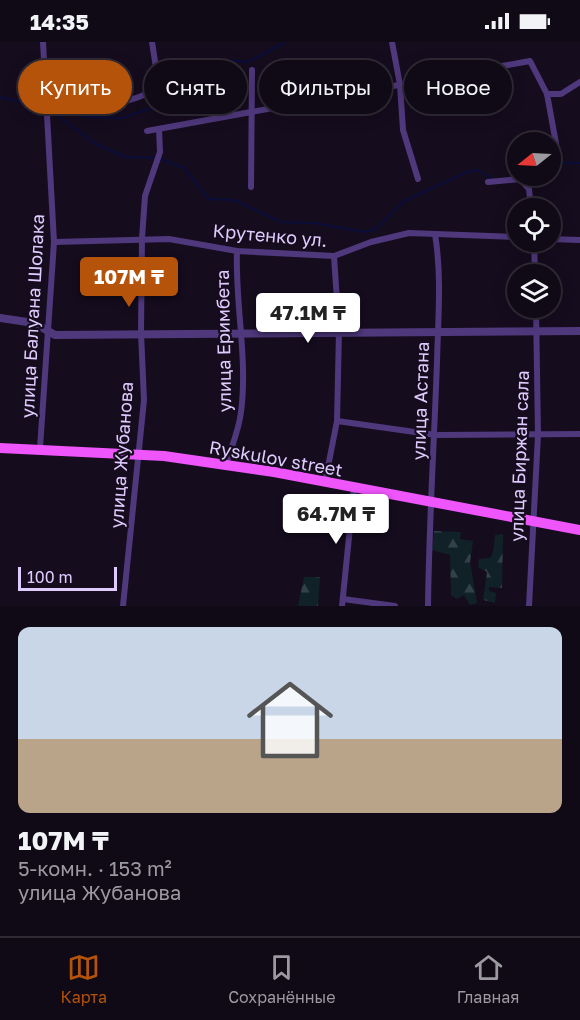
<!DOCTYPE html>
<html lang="ru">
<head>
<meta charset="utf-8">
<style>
	:root { --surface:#100916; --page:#19121f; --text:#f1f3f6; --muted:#9c9aa1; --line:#302a35; --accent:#b45309 }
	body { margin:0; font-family:"Golos Text",sans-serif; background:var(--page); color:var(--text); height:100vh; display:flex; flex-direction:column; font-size:22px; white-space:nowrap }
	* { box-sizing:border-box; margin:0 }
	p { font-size:20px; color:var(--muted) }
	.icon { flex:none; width:33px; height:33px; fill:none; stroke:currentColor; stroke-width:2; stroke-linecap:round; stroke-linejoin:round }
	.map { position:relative; height:564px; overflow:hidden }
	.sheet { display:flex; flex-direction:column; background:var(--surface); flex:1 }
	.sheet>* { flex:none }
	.hud { position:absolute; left:18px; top:18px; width:544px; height:54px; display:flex; gap:12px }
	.needle { width:39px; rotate:252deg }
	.tools { position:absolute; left:507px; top:90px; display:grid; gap:12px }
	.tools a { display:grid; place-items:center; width:54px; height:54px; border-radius:50%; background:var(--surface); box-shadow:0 3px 15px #0003,0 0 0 2px var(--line); font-size:30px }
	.scale { position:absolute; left:18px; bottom:15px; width:99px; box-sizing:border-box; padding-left:6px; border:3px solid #e0cbfe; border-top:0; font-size:16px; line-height:21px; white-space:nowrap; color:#e0cbfe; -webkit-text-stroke:4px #150c1e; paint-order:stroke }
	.price { position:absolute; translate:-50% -51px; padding:0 14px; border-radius:6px; background:#fff; color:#222; font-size:20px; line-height:39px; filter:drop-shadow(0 2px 3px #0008) }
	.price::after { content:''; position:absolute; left:50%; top:36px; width:18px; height:14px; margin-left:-9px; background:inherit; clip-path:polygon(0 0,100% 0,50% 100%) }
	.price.selected { background:var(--accent); color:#fff }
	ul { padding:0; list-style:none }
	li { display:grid; align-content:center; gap:12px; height:318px; padding:0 18px }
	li+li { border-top:2px solid var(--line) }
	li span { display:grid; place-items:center; height:186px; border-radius:12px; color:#555 }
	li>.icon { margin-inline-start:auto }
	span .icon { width:108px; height:108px; fill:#fffc; stroke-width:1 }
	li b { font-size:26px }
	.pill { padding:0 21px; border-radius:27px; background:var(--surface); box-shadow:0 3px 15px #0003,0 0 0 2px var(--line); font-size:21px; line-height:54px }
	.pill.selected { background:var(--accent); color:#fff }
	.status { display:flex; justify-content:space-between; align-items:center; height:42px; padding:0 30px; background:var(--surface); direction:ltr }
	.status svg { height:16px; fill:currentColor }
	.menu { display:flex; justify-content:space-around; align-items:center; height:84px; border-top:2px solid var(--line); background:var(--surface); font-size:16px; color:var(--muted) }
	.menu a { display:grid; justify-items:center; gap:3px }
	.menu .selected { color:var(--accent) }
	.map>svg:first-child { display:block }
</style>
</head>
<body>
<div class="status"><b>14:35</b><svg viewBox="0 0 49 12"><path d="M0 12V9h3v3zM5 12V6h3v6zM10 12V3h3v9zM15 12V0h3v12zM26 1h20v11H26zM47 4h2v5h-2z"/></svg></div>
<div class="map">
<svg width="580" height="564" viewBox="0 0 580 564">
	<defs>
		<pattern id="forest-firs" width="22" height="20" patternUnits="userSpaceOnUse" patternTransform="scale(1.5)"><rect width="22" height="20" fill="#102228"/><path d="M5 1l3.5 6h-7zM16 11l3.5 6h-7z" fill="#324148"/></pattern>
	</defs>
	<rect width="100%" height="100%" fill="#150c1e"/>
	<!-- forest -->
	<g fill="url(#forest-firs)">
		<polygon points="434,489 461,490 460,497 473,499 470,520 477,561 470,563 464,553 457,557 451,553 450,513 432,508"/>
		<polygon points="503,492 502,546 489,545 489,549 496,551 495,561 483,558 487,530 478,525 479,517 490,516 493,511 495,493"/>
		<polygon points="304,535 320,535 318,564 298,564"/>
	</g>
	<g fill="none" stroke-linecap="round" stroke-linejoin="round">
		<!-- stream -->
		<g stroke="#0a0d3a" stroke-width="2">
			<polyline points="0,55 44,66"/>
			<polyline points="48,66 94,101 125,115 158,116 184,126 209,157 234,158 281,180 314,181 364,190 376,187 404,159 467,130 478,128 492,137"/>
			<polyline points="50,67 63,67 85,75 122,76 185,55 198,47 205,27 227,18 248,20 285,0"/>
			<polyline points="550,121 580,121"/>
		</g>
		<!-- minor -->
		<g stroke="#4f387c" stroke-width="6">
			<polyline points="392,0 400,43 403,88 418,137"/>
			<path d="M46,46c43,18 71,24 113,-1l-7,-45"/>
			<polyline points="547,52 561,52 580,40"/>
			<polyline points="147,89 530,19 547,52 557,107"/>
			<polyline points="488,140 520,137 529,147 531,166"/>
			<polyline points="251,145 252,28"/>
			<polyline points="550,197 580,198"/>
			<polyline points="54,200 169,197 237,209 334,214 371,200 409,191 518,195"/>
			<polyline points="534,200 535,232"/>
			<polyline points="337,379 436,393 580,392"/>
			<polyline points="40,406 54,200 43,0"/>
			<path d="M226,423c5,-17 13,-35 15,-53 7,-53 -6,-108 -4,-161"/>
			<polyline points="325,440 337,379 339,289 334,214"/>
			<polyline points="343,557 395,564"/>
			<polyline points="123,564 144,358 141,291 142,196 145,154 160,110 159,87"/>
			<polyline points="342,564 354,446"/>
			<path d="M428,564c1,-81 6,-162 9,-244 1,-43 5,-85 -2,-128"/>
			<polyline points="529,564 538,393 536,266"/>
		</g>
		<!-- tertiary -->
		<polyline stroke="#4f387c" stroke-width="8" points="0,276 34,281 55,293 580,289"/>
		<!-- primary -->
		<polyline stroke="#ee55fb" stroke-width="10" points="0,406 164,414 274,430 580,488"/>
	</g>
	<g text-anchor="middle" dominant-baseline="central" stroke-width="4.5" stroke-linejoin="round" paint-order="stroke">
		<!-- street labels -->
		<g font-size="18" fill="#e0cbfe" stroke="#150c1e">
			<text transform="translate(270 193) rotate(5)">Крутенко ул.</text>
			<text transform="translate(32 274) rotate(-87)">улица Балуана Шолака</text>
			<text transform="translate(223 299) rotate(-91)">улица Еримбета</text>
			<text transform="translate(420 359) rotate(-88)">улица Астана</text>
			<text transform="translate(121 413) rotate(-86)">улица Жубанова</text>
			<text transform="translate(519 414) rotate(-88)">улица Биржан сала</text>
			<text transform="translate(276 416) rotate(10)">Ryskulov street</text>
		</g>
	</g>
</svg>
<div class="tools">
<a><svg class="needle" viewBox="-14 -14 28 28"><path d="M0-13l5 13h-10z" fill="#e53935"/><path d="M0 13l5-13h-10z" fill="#9c9aa1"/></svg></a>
<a><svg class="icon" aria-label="locate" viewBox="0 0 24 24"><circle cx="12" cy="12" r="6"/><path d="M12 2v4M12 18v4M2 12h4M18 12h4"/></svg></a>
<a><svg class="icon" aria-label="layers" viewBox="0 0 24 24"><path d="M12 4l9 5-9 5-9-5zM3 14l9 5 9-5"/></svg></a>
</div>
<div class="scale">100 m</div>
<b class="price selected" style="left:129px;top:266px">107M ₸</b>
<b class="price" style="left:308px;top:302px">47.1M ₸</b>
<b class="price" style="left:336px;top:503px">64.7M ₸</b>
<div class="hud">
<a class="pill selected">Купить</a>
<a class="pill">Снять</a>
<a class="pill">Фильтры</a>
<a class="pill">Новое</a>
</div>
</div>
<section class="sheet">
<ul>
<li><span style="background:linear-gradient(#c9d6e8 60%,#b9a48a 0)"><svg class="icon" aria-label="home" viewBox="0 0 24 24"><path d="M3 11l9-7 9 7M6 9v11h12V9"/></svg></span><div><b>107M ₸</b><p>5-комн. · 153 m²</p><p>улица Жубанова</p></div></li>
</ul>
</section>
<nav class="menu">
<a class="selected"><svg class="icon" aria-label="map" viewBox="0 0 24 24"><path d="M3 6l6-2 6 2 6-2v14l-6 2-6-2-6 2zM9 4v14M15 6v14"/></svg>Карта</a>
<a><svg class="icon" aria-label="saved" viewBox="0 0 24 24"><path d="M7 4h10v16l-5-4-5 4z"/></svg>Сохранённые</a>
<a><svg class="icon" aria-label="home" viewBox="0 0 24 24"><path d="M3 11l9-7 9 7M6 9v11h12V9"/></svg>Главная</a>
</nav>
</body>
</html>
